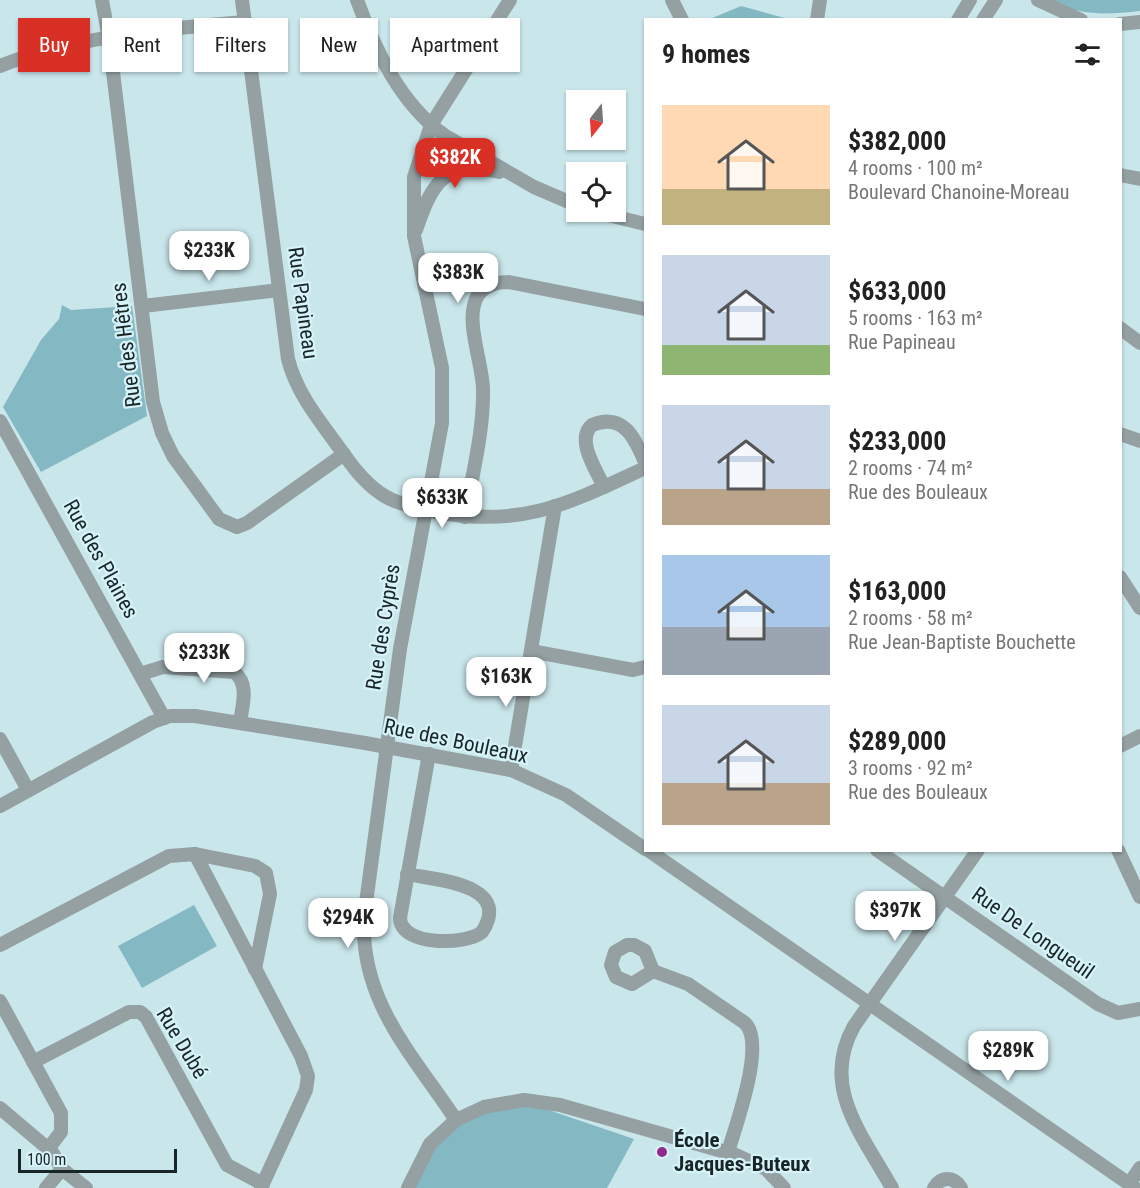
<!DOCTYPE html>
<html lang="en">
<head>
<meta charset="utf-8">
<style>
	:root { --surface:#fff; --page:#f6f6f6; --text:#222; --muted:#767676; --accent:#d93025 }
	body { margin:0; font-family:"Roboto Condensed",sans-serif; background:var(--page); color:var(--text); height:100vh; display:flex; flex-direction:column; font-size:22px; white-space:nowrap }
	* { box-sizing:border-box; margin:0 }
	p { font-size:20px; color:var(--muted) }
	.icon { flex:none; width:33px; height:33px; fill:none; stroke:currentColor; stroke-width:2; stroke-linecap:round; stroke-linejoin:round }
	.map { position:relative; flex:1; overflow:hidden }
	.sheet { position:absolute; left:644px; top:18px; width:478px; height:834px; display:flex; flex-direction:column; background:var(--surface); border-radius:0px; box-shadow:0 2px 4px #0004 }
	.sheet>* { flex:none }
	.guide { position:absolute; left:18px; top:18px; width:536px; height:54px; display:flex; gap:12px }
	.needle { width:39px; rotate:197deg }
	.tools { position:absolute; left:566px; top:90px; display:grid; gap:12px }
	.tools a { display:grid; place-items:center; width:60px; height:60px; border-radius:0px; background:var(--surface); box-shadow:0 2px 4px #0004; font-size:30px }
	.scale { position:absolute; left:18px; bottom:15px; width:159px; box-sizing:border-box; padding-left:6px; border:3px solid #192527; border-top:0; font-size:16px; line-height:21px; white-space:nowrap; color:#192527; -webkit-text-stroke:4px #d6f3f9; paint-order:stroke }
	.price { position:absolute; translate:-50% -51px; padding:0 14px; border-radius:12px; background:#fff; color:#222; font-size:20px; line-height:39px; filter:drop-shadow(0 2px 3px #0008) }
	.price::after { content:''; position:absolute; left:50%; top:36px; width:18px; height:14px; margin-left:-9px; background:inherit; clip-path:polygon(0 0,100% 0,50% 100%) }
	.price.on { background:var(--accent); color:#fff }
	ul { padding:0; list-style:none }
	li { display:flex; align-items:center; gap:18px; height:150px; padding:0 18px }
	li span { display:grid; place-items:center; flex:none; width:168px; height:120px; border-radius:0px; color:#555 }
	li>.icon { margin-inline-start:auto }
	span .icon { width:72px; height:72px; fill:#fffc; stroke-width:1 }
	li b { font-size:26px }
	h2 { display:flex; justify-content:space-between; align-items:center; height:72px; padding:0 18px; font-size:26px }
	.chip { padding:0 21px; border-radius:0px; background:var(--surface); box-shadow:0 2px 4px #0004; font-size:21px; line-height:54px }
	.chip.on { background:var(--accent); color:#fff }
	.map>svg:first-child { display:block }
</style>
</head>
<body>
<div class="map">
<svg width="1140" height="1188" viewBox="0 0 1140 1188">
	<rect width="100%" height="100%" fill="#c9e6eb"/>
	<!-- green -->
	<g fill="#84b9c3">
		<path d="M1048,0h92v11c-34,4 -60,5 -92,-11z"/>
		<polygon points="741,6 788,19 710,19"/>
		<polygon points="62,305 71,310 132,306 147,416 41,472 3,407 41,340 59,319"/>
		<polygon points="194,905 217,946 142,988 118,946"/>
		<polygon points="519,1100 634,1139 607,1188 409,1188 457,1114"/>
	</g>
	<g fill="none" stroke-linecap="round" stroke-linejoin="round">
		<!-- minor -->
		<g stroke="#94a0a2" stroke-width="14">
			<polyline points="102,0 109,39 153,402 162,433 173,456 219,519 237,527 247,523 344,454"/>
			<path d="M242,0l46,359c8,32 28,57 47,83 13,18 26,38 45,51 15,11 38,15 56,19 86,16 132,-8 209,-44"/>
			<path d="M357,0c18,50 43,103 87,135l90,52 42,18"/>
			<polyline points="672,0 682,20"/>
			<polyline points="1038,0 1081,20"/>
			<polyline points="817,20 820,0"/>
			<polyline points="958,20 970,0"/>
			<polyline points="983,20 996,0"/>
			<polyline points="1120,24 1140,22"/>
			<path d="M0,66c72,-29 168,-38 246,-44"/>
			<polyline points="1120,175 1140,179"/>
			<polyline points="596,212 645,224"/>
			<path d="M416,230c16,-47 28,-70 83,-58"/>
			<polyline points="143,306 279,290"/>
			<polyline points="1120,328 1140,343"/>
			<polyline points="0,421 164,718"/>
			<polyline points="1120,434 1140,441"/>
			<path d="M604,487c-7,-16 -29,-47 -12,-62 31,-13 43,13 53,37"/>
			<path d="M465,517c7,-42 19,-86 18,-129 -1,-24 -15,-61 -9,-83 4,-18 19,-23 35,-23l136,27"/>
			<polyline points="1120,577 1140,608"/>
			<polyline points="531,651 633,670 645,667"/>
			<path d="M140,674l23,-7 71,5c16,12 8,34 6,51"/>
			<polyline points="0,739 28,790"/>
			<polyline points="1120,746 1140,736"/>
			<polyline points="511,770 555,506"/>
			<polyline points="0,806 153,722 170,716 195,716 365,743 511,770 566,795 645,849"/>
			<polyline points="648,850 1135,1188"/>
			<polyline points="877,850 1098,1004 1118,1013 1140,1009"/>
			<polyline points="1118,850 1140,897"/>
			<polyline points="195,854 255,866 266,873 270,894 255,969"/>
			<path d="M407,874c29,6 106,10 75,58 -15,13 -81,15 -82,-14l29,-164"/>
			<polyline points="0,945 169,856 195,854 301,1056 308,1076 306,1090 261,1188"/>
			<polygon points="627,945 634,945 645,951 653,971 632,984 616,977 611,965 615,952"/>
			<path d="M653,971l35,13 57,39c21,21 -9,101 -17,129"/>
			<polyline points="0,1001 61,1113 61,1132 48,1149"/>
			<polyline points="33,1062 129,1012 140,1012 146,1017 227,1165 263,1184"/>
			<polyline points="0,1108 52,1152 62,1169 86,1188"/>
			<path d="M456,1120c-44,-66 -96,-119 -92,-202l36,-269 42,-226v-55l-28,-132v-59l17,-52 79,-125"/>
			<polyline points="1129,1184 1140,1168"/>
			<polyline points="46,1188 62,1169"/>
			<polyline points="408,1188 430,1144 456,1120 484,1107 524,1100 560,1105 736,1155 766,1169 784,1188"/>
			<path d="M892,1188c-30,-54 -72,-101 -38,-162l124,-176"/>
			<path d="M934,1188c7,-12 20,-12 27,0"/>
		</g>
	</g>
	<!-- markers -->
	<circle fill="#92298c" stroke="#d6f3f9" stroke-width="2" cx="662" cy="1152" r="6"/>
	<g text-anchor="middle" dominant-baseline="central" stroke-width="4.5" stroke-linejoin="round" paint-order="stroke">
		<!-- street labels -->
		<g font-size="21" fill="#192527" stroke="#d6f3f9">
			<text transform="translate(303 303) rotate(82)">Rue Papineau</text>
			<text transform="translate(126 345) rotate(-97)">Rue des Hêtres</text>
			<text transform="translate(101 559) rotate(61)">Rue des Plaines</text>
			<text transform="translate(383 627) rotate(-81)">Rue des Cyprès</text>
			<text transform="translate(456 741) rotate(12)">Rue des Bouleaux</text>
			<text transform="translate(1033 933) rotate(35)">Rue De Longueuil</text>
			<text transform="translate(182 1043) rotate(59)">Rue Dubé</text>
		</g>
		<!-- poi labels -->
		<g font-size="21" font-weight="bold" fill="#192527" stroke="#d6f3f9" text-anchor="start">
			<text x="674" y="1140">École<tspan x="674" dy="24">Jacques-Buteux</tspan></text>
		</g>
	</g>
</svg>
<div class="tools">
<a><svg class="needle" viewBox="-14 -14 28 28"><path d="M0-13l5 13h-10z" fill="#e53935"/><path d="M0 13l5-13h-10z" fill="#767676"/></svg></a>
<a><svg class="icon" aria-label="locate" viewBox="0 0 24 24"><circle cx="12" cy="12" r="6"/><path d="M12 2v4M12 18v4M2 12h4M18 12h4"/></svg></a>
</div>
<div class="scale">100 m</div>
<b class="price on" style="left:455px;top:189px">$382K</b>
<b class="price" style="left:209px;top:282px">$233K</b>
<b class="price" style="left:458px;top:304px">$383K</b>
<b class="price" style="left:442px;top:529px">$633K</b>
<b class="price" style="left:204px;top:684px">$233K</b>
<b class="price" style="left:506px;top:708px">$163K</b>
<b class="price" style="left:895px;top:942px">$397K</b>
<b class="price" style="left:348px;top:949px">$294K</b>
<b class="price" style="left:1008px;top:1082px">$289K</b>
<div class="guide">
<a class="chip on">Buy</a>
<a class="chip">Rent</a>
<a class="chip">Filters</a>
<a class="chip">New</a>
<a class="chip">Apartment</a>
</div>
<section class="sheet">
<h2>9 homes<svg class="icon" aria-label="filters" viewBox="0 0 24 24"><path d="M4 7h16M4 17h16"/><circle cx="9" cy="7" r="2"/><circle cx="15" cy="17" r="2"/></svg></h2>
<ul>
<li><span style="background:linear-gradient(#ffd9b3 70%,#c2b280 0)"><svg class="icon" aria-label="home" viewBox="0 0 24 24"><path d="M3 11l9-7 9 7M6 9v11h12V9"/></svg></span><div><b>$382,000</b><p>4 rooms · 100 m²</p><p>Boulevard Chanoine-Moreau</p></div></li>
<li><span style="background:linear-gradient(#c9d6e8 75%,#8fb573 0)"><svg class="icon" aria-label="home" viewBox="0 0 24 24"><path d="M3 11l9-7 9 7M6 9v11h12V9"/></svg></span><div><b>$633,000</b><p>5 rooms · 163 m²</p><p>Rue Papineau</p></div></li>
<li><span style="background:linear-gradient(#c9d6e8 70%,#b9a48a 0)"><svg class="icon" aria-label="home" viewBox="0 0 24 24"><path d="M3 11l9-7 9 7M6 9v11h12V9"/></svg></span><div><b>$233,000</b><p>2 rooms · 74 m²</p><p>Rue des Bouleaux</p></div></li>
<li><span style="background:linear-gradient(#a9c7e8 60%,#9aa5b1 0)"><svg class="icon" aria-label="home" viewBox="0 0 24 24"><path d="M3 11l9-7 9 7M6 9v11h12V9"/></svg></span><div><b>$163,000</b><p>2 rooms · 58 m²</p><p>Rue Jean-Baptiste Bouchette</p></div></li>
<li><span style="background:linear-gradient(#c9d6e8 65%,#b9a48a 0)"><svg class="icon" aria-label="home" viewBox="0 0 24 24"><path d="M3 11l9-7 9 7M6 9v11h12V9"/></svg></span><div><b>$289,000</b><p>3 rooms · 92 m²</p><p>Rue des Bouleaux</p></div></li>
</ul>
</section>
</div>
</body>
</html>
